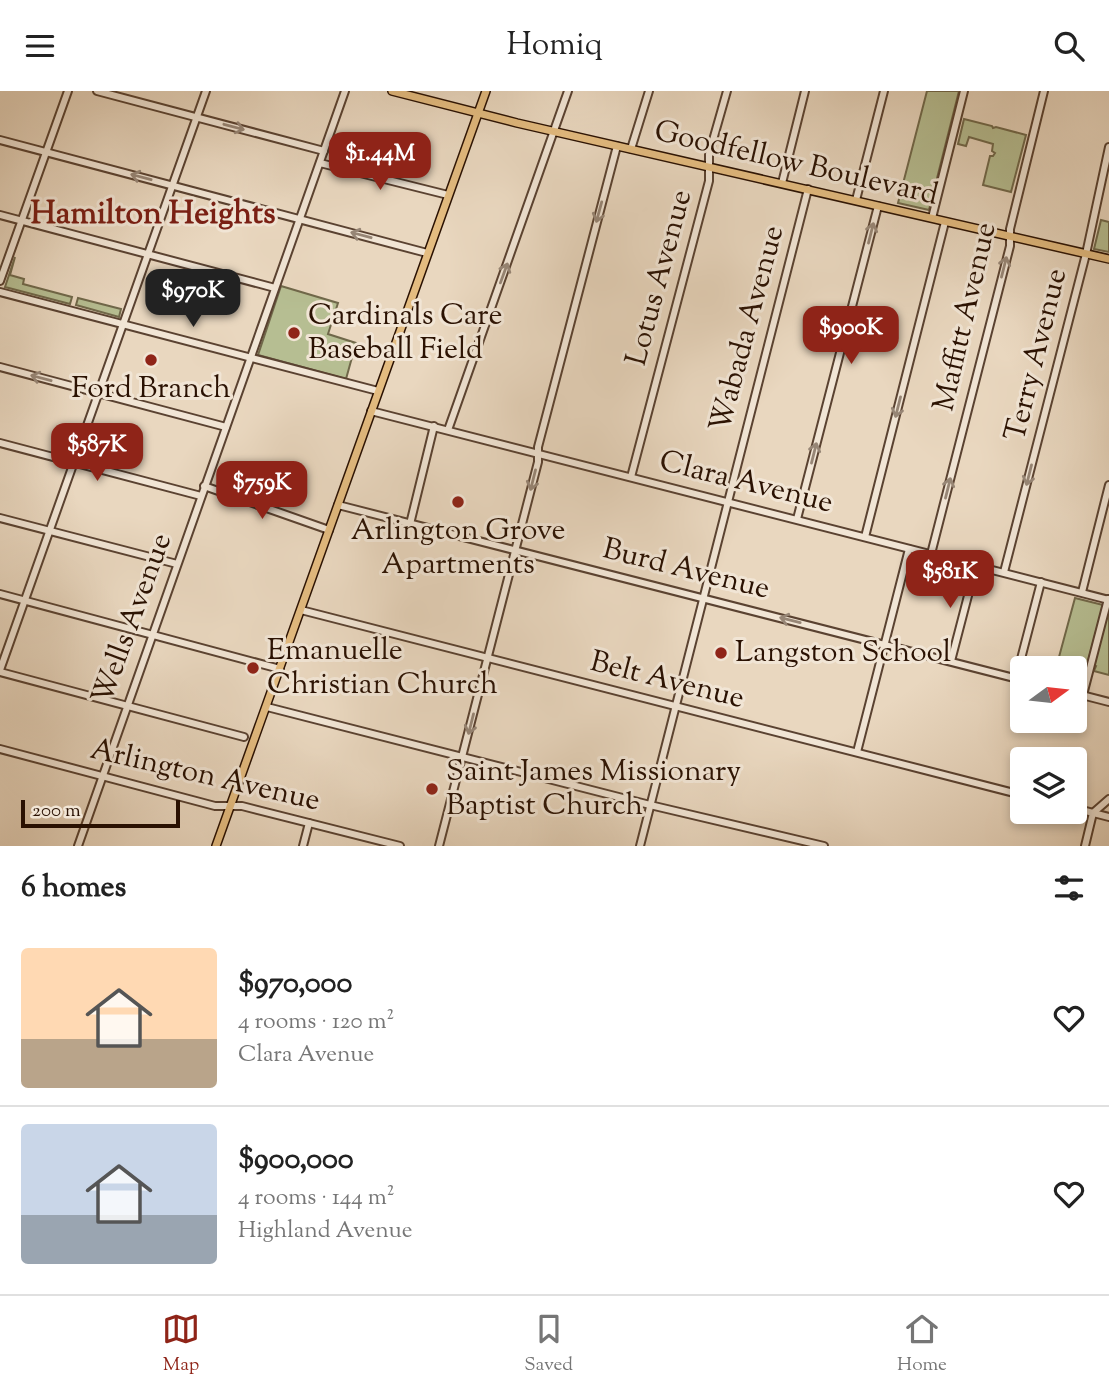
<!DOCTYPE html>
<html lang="en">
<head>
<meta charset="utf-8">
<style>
	:root { --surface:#fff; --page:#f2f2f2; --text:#222; --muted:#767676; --line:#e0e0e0; --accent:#8f2418 }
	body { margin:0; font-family:"Sorts Mill Goudy",serif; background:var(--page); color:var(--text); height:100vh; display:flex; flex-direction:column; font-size:26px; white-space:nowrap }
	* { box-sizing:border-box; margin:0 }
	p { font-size:23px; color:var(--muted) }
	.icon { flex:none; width:38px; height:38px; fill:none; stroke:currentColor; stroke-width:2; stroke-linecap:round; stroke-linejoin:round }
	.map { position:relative; height:755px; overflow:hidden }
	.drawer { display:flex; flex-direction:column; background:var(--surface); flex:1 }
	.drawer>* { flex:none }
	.needle { width:46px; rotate:75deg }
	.controls { position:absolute; left:1010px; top:565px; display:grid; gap:14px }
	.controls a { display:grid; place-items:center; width:77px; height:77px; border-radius:7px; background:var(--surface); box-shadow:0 4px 10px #0003; font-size:35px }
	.scale { position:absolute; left:21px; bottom:18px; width:159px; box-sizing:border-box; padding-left:7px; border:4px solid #2a1102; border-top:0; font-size:19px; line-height:24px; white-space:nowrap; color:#2a1102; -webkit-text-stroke:5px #f1e5d5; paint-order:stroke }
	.price { position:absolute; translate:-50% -60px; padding:0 16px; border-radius:14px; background:var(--accent); color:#fff; font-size:23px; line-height:46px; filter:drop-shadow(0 2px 4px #0008) }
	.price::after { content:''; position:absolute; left:50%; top:42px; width:21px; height:16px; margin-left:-10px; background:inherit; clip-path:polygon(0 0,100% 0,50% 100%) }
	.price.selected { background:#222; color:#fff }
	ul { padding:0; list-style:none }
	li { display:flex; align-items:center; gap:21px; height:175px; padding:0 21px }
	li+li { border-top:2px solid var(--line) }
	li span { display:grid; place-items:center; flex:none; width:196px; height:140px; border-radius:7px; color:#555 }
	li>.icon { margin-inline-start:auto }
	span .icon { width:84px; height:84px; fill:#fffc; stroke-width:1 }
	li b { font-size:30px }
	h2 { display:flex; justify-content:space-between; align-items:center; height:84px; padding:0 21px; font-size:30px }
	header { display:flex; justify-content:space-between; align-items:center; height:91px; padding:0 21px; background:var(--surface); font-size:32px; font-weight:600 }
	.dock { display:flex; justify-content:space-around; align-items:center; height:98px; border-top:2px solid var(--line); background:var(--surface); font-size:19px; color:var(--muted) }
	.dock a { display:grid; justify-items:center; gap:4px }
	.dock .selected { color:var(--accent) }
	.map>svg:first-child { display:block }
</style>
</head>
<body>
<header><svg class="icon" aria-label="menu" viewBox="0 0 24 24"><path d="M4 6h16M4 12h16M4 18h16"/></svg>Homiq<svg class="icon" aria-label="search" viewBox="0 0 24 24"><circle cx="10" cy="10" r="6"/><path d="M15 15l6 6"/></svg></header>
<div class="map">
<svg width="1109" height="755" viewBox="0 0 1109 755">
	<rect width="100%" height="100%" fill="#e9d7bf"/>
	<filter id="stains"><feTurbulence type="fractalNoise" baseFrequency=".00286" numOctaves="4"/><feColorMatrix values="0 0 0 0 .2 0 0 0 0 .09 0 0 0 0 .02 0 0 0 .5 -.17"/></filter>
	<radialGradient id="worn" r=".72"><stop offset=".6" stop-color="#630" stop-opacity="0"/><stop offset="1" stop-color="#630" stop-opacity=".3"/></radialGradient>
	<!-- green -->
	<g fill="#b6be92" stroke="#70684a" stroke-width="2">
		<polygon points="927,0 959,0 929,119 898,112"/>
		<polygon points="964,28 992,35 993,37 996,36 1026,44 1011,101 983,94 990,65 993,65 995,62 992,60 993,53 969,46 966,55 958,53"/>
		<polygon points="1101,129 1109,131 1109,161 1094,158"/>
		<polygon points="15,166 10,184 24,188 23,193 72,206 70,213 5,196"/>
		<polygon points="281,195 338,212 328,243 356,252 346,288 258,264"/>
		<polygon points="78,207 121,218 119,226 76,214"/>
		<polygon points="1075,507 1103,514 1081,597 1075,596 1074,578 1056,577"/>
		<polygon points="1109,515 1109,584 1094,580 1096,575 1093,574"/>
	</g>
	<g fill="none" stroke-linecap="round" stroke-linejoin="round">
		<!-- minor casing -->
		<g stroke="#5a4231" stroke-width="10">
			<g id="minor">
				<polyline points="97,0 324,60"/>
				<polyline points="0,49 427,162"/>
				<polyline points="631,58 649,0"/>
				<polyline points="320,72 448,104"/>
				<polyline points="782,92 805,0"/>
				<polyline points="856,109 884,0"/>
				<polyline points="0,124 275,197"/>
				<polyline points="932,127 964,0"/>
				<polyline points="0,190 68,0"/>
				<polyline points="0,201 378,300"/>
				<polyline points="0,276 226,336"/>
				<polyline points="371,320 1109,509"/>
				<polyline points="448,339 568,0"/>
				<polyline points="0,352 201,405"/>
				<polyline points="631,386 709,90 709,63 727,0"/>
				<polyline points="204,395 329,439"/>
				<polyline points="338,414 1022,589"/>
				<polyline points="0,427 177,473"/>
				<polyline points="797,428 878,115"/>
				<polyline points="410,433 434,335"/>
				<polyline points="865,446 945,131"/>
				<polyline points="931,463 1010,155 1010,138 1044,0"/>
				<polyline points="1004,481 1086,163 1109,56"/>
				<polyline points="1082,501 1109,394"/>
				<polyline points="0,503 280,578"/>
				<polyline points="301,519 1022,704"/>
				<polyline points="951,570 976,474"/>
				<polyline points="0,579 206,0"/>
				<polyline points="0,581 244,646"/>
				<polyline points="1016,587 1041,491"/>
				<polyline points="1074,602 1109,611"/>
				<polyline points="1083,604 1108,508"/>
				<polyline points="267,616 650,714 824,755"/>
				<polyline points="0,658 215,715 242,715 400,755"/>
				<polyline points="857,661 909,458"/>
				<polyline points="1074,717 1109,726"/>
				<polyline points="78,755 345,0"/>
				<polyline points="303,755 309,732"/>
				<polyline points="439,755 538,371 538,356 617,55"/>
				<polyline points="640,755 808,98"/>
				<polyline points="1085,755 1093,722 1109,708"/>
			</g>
		</g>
		<!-- major casing -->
		<g stroke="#2a1102" stroke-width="10">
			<g id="major">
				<polyline points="392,0 517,32 1109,168"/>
				<polyline points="216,755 486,0"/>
			</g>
		</g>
		<!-- minor -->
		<use href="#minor" stroke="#f1e5d5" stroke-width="6"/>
		<!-- major -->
		<use href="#major" stroke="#e4bc80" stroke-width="7"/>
	</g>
	<!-- one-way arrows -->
	<defs><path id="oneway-shaft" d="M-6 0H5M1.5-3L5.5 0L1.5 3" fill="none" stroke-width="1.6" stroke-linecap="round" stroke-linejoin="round" transform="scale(1.75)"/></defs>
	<g stroke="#978676">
		<use href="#oneway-shaft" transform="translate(234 36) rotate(15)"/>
		<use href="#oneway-shaft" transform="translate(141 86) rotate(-165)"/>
		<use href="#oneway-shaft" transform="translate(599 121) rotate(105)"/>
		<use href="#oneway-shaft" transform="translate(871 142) rotate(-76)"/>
		<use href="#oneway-shaft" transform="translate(361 144) rotate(-165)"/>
		<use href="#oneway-shaft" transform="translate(1004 176) rotate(-76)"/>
		<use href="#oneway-shaft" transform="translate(504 182) rotate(-70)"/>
		<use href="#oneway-shaft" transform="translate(41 287) rotate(-165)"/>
		<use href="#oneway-shaft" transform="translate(898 316) rotate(104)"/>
		<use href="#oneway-shaft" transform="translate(814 362) rotate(-76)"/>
		<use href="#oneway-shaft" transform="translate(1029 384) rotate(104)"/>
		<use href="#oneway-shaft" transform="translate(533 389) rotate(104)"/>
		<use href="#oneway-shaft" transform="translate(948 397) rotate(-76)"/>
		<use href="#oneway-shaft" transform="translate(790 529) rotate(-166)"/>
		<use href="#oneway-shaft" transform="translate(471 633) rotate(104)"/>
	</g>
	<!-- markers -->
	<g fill="#8f2418" stroke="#f1e5d5" stroke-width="2.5">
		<circle cx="294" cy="242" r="7"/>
		<circle cx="151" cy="269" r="7"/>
		<circle cx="458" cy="411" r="7"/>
		<circle cx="721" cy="562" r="7"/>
		<circle cx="253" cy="577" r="7"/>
		<circle cx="432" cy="698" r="7"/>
	</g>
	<g text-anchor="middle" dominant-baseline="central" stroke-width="6" stroke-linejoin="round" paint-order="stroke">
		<!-- street labels -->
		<g font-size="30" fill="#2a1102" stroke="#f1e5d5">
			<text transform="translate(796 73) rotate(13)">Goodfellow Boulevard</text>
			<text transform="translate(660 187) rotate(-75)">Lotus Avenue</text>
			<text transform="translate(966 226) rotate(-77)">Maffitt Avenue</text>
			<text transform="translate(748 238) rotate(-75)">Wabada Avenue</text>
			<text transform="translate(1037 264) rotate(-76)">Terry Avenue</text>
			<text transform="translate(746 392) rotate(14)">Clara Avenue</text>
			<text transform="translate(686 479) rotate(14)">Burd Avenue</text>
			<text transform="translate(133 528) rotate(-70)">Wells Avenue</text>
			<text transform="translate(667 590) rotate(14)">Belt Avenue</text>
			<text transform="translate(205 685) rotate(13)">Arlington Avenue</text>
		</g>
		<!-- poi labels -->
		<g font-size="30" fill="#2a1102" stroke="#f1e5d5" text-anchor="start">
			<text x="308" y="225">Cardinals Care<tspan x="308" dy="34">Baseball Field</tspan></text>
			<text x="151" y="298" text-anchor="middle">Ford Branch</text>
			<text x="458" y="440" text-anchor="middle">Arlington Grove<tspan x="458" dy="34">Apartments</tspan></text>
			<text x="267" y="560">Emanuelle<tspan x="267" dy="34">Christian Church</tspan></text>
			<text x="735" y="562">Langston School</text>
			<text x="446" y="681">Saint James Missionary<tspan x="446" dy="34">Baptist Church</tspan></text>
		</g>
		<!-- neighbourhood labels -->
		<g font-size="32" font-weight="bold" fill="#7a1f14" stroke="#f1e5d5">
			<text x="153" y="124">Hamilton Heights</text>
		</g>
	</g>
	<rect width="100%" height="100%" filter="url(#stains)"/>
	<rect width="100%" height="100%" fill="url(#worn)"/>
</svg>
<div class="controls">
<a><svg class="needle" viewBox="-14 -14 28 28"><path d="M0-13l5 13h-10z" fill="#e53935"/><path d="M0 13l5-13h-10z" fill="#767676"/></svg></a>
<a><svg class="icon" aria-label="layers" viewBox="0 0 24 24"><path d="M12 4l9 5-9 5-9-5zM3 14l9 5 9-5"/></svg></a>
</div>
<div class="scale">200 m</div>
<b class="price" style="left:380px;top:101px">$1.44M</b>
<b class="price selected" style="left:193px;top:238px">$970K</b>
<b class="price" style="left:851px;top:275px">$900K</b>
<b class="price" style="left:97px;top:392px">$587K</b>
<b class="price" style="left:262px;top:430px">$759K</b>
<b class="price" style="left:950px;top:519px">$581K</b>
</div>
<section class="drawer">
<h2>6 homes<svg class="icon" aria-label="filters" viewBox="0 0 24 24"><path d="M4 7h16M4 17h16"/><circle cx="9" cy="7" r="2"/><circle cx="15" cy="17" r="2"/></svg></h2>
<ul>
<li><span style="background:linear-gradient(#ffd9b3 65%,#b9a48a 0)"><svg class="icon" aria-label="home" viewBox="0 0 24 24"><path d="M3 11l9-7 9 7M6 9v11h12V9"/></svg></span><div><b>$970,000</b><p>4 rooms · 120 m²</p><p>Clara Avenue</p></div><svg class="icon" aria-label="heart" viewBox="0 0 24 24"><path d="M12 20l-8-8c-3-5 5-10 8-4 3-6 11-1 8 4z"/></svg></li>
<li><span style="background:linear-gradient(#c9d6e8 65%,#9aa5b1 0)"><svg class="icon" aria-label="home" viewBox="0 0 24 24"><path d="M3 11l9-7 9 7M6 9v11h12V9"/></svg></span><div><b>$900,000</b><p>4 rooms · 144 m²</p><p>Highland Avenue</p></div><svg class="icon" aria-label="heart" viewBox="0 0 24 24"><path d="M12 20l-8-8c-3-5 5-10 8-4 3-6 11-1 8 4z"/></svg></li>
</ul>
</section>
<nav class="dock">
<a class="selected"><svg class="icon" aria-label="map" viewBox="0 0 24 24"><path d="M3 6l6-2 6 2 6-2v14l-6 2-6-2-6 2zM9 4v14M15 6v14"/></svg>Map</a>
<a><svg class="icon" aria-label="saved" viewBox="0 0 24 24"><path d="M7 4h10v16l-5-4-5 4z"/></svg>Saved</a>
<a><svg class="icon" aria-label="home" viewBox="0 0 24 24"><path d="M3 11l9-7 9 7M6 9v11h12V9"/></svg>Home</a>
</nav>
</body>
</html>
